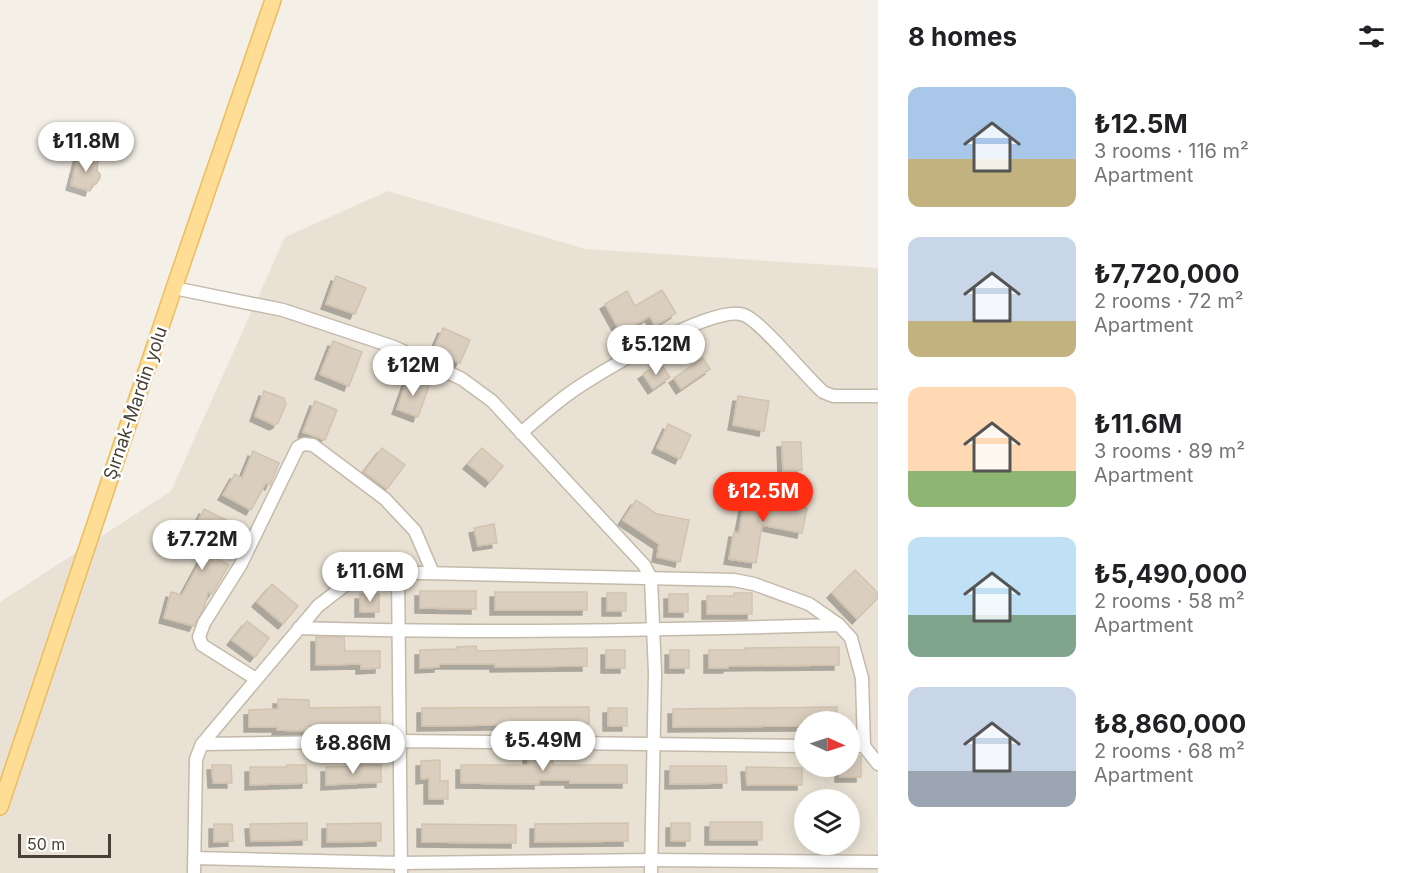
<!DOCTYPE html>
<html lang="en">
<head>
<meta charset="utf-8">
<style>
	:root { --surface:#fff; --page:#f6f6f6; --text:#202124; --muted:#757577; --accent:#ff2e13 }
	body { margin:0; font-family:Inter,sans-serif; background:var(--page); color:var(--text); height:100vh; display:flex; flex-direction:column; font-size:22px; white-space:nowrap }
	* { box-sizing:border-box; margin:0 }
	p { font-size:20px; color:var(--muted) }
	.icon { flex:none; width:33px; height:33px; fill:none; stroke:currentColor; stroke-width:2; stroke-linecap:round; stroke-linejoin:round }
	.map { position:relative; flex:1; overflow:hidden }
	.side { display:flex; flex-direction:column; background:var(--surface); width:540px }
	.side>* { flex:none }
	.needle { width:39px; rotate:93deg }
	.fabs { position:absolute; left:794px; top:711px; display:grid; gap:12px }
	.fabs a { display:grid; place-items:center; width:66px; height:66px; border-radius:50%; background:var(--surface); box-shadow:0 3px 15px #0003; font-size:30px }
	.scale { position:absolute; left:18px; bottom:15px; width:93px; box-sizing:border-box; padding-left:6px; border:3px solid #484035; border-top:0; font-size:16px; line-height:21px; white-space:nowrap; color:#484035; -webkit-text-stroke:4px #fff; paint-order:stroke }
	.price { position:absolute; translate:-50% -51px; padding:0 14px; border-radius:21px; background:#fff; color:#222; font-size:20px; line-height:39px; filter:drop-shadow(0 2px 3px #0008) }
	.price::after { content:''; position:absolute; left:50%; top:36px; width:18px; height:14px; margin-left:-9px; background:inherit; clip-path:polygon(0 0,100% 0,50% 100%) }
	.price.selected { background:var(--accent); color:#fff }
	ul { padding:0; list-style:none }
	li { display:flex; align-items:center; gap:18px; height:150px; padding:0 30px }
	li span { display:grid; place-items:center; flex:none; width:168px; height:120px; border-radius:12px; color:#555 }
	li>.icon { margin-inline-start:auto }
	span .icon { width:72px; height:72px; fill:#fffc; stroke-width:1 }
	li b { font-size:26px }
	h2 { display:flex; justify-content:space-between; align-items:center; height:72px; padding:0 30px; font-size:26px }
	main { display:flex; flex:1; min-height:0 }
	.map>svg:first-child { display:block }
</style>
</head>
<body>
<main>
<div class="map">
<svg width="878" height="873" viewBox="0 0 878 873">
	<defs>
		<filter id="shadow"><feDropShadow dx="-5" dy="5" stdDeviation="0" flood-color="#0004"/></filter>
	</defs>
	<rect width="100%" height="100%" fill="#f4f0e7"/>
	<!-- residential -->
	<path fill="#e9e2d4" fill-rule="evenodd" d="M388,191l198,58 292,19v605h-878v-271l171,-111 114,-254zM804,722h45v44h-45zM804,800h45v44h-45z"/>
	<!-- building -->
	<g fill="#dacebe" stroke="#d2c3ae" stroke-width="1.5" filter="url(#shadow)">
		<polygon points="79,154 98,159 97,171 100,174 100,178 96,184 92,185 90,191 71,185"/>
		<polygon points="336,276 366,288 355,314 326,304"/>
		<polygon points="662,290 676,313 655,326 650,316 621,333 605,304 627,291 635,306"/>
		<polygon points="443,328 470,340 460,363 433,351"/>
		<polygon points="333,341 362,352 349,386 320,374"/>
		<polygon points="703,358 710,369 681,389 674,378"/>
		<polygon points="660,363 670,377 653,389 643,374"/>
		<polygon points="408,378 429,386 418,417 397,409"/>
		<polygon points="264,391 284,398 286,404 278,423 274,425 255,416"/>
		<polygon points="738,396 769,401 764,431 733,425"/>
		<polygon points="315,401 337,410 325,440 303,432"/>
		<polygon points="668,424 691,435 680,459 657,448"/>
		<polygon points="782,442 801,442 802,470 783,471"/>
		<polygon points="382,448 405,465 387,489 364,472"/>
		<polygon points="482,448 503,466 490,482 468,464"/>
		<polygon points="253,451 279,463 270,485 266,483 251,510 223,495 235,474 242,478"/>
		<polygon points="747,488 776,493 774,502 807,508 802,533 762,525 756,563 729,559 734,532 739,533"/>
		<polygon points="636,500 657,514 689,520 680,562 657,557 659,544 623,520"/>
		<polygon points="204,509 234,524 218,559 229,565 212,594 208,592 204,608 194,626 164,618 171,592 182,595 211,542 192,534"/>
		<polygon points="494,524 497,543 478,546 474,528"/>
		<polygon points="855,570 878,593 878,598 857,619 832,593"/>
		<polygon points="272,584 298,606 283,624 257,602"/>
		<polygon points="420,591 476,591 476,609 420,608"/>
		<rect x="495" y="592" width="92" height="18"/>
		<rect x="607" y="593" width="19" height="18"/>
		<polygon points="734,593 752,593 752,614 707,614 707,596 734,596"/>
		<rect x="360" y="594" width="19" height="18"/>
		<rect x="669" y="594" width="19" height="18"/>
		<polygon points="247,621 269,638 255,657 232,640"/>
		<polygon points="316,637 344,637 345,651 380,651 380,668 361,669 361,664 316,665"/>
		<polygon points="476,646 477,651 587,648 587,666 495,667 495,664 439,664 439,667 420,668 420,650 457,649 457,647"/>
		<polygon points="839,647 839,665 728,666 728,668 709,668 709,650 745,650 745,648"/>
		<rect x="606" y="650" width="19" height="18"/>
		<rect x="670" y="650" width="19" height="18"/>
		<polygon points="278,699 309,700 309,708 380,707 380,725 309,726 309,731 277,730 278,727 249,727 249,710 278,709"/>
		<polygon points="589,707 589,724 422,726 422,708"/>
		<polygon points="837,707 837,722 801,722 801,726 673,727 673,709"/>
		<rect x="608" y="708" width="19" height="18"/>
		<polygon points="528,751 553,751 553,765 627,765 627,783 570,783 570,780 539,780 539,784 461,783 461,765 528,765"/>
		<polygon points="849,756 861,756 861,777 840,777 840,766 849,766"/>
		<polygon points="440,760 440,781 448,781 448,799 429,799 429,778 421,779 421,761"/>
		<polygon points="212,765 231,765 232,783 213,783"/>
		<polygon points="287,765 306,765 307,783 250,785 250,767 287,767"/>
		<polygon points="362,765 381,765 381,782 326,785 326,767 362,766"/>
		<polygon points="670,766 726,766 727,783 670,784"/>
		<polygon points="746,767 802,768 802,785 747,785"/>
		<rect x="710" y="822" width="52" height="18"/>
		<polygon points="307,823 307,840 251,841 250,824"/>
		<polygon points="381,823 381,841 327,842 327,824"/>
		<polygon points="628,823 628,841 535,842 535,824"/>
		<rect x="671" y="823" width="19" height="18"/>
		<polygon points="214,824 232,824 233,841 214,842"/>
		<polygon points="422,824 516,825 516,843 422,842"/>
	</g>
	<g fill="none" stroke-linecap="round" stroke-linejoin="round">
		<!-- minor casing -->
		<g stroke="#c4baab" stroke-width="15">
			<g id="minor">
				<polyline points="174,288 283,310 394,347 462,379 492,401 644,565 651,578 655,673 651,873"/>
				<path d="M521,433c15,-13 30,-26 46,-38 27,-20 147,-92 177,-80 18,7 61,61 79,77l10,4h45"/>
				<polyline points="398,572 401,873"/>
				<path d="M299,628c180,6 360,2 540,-3"/>
				<polyline points="256,679 202,645 199,637 204,623 240,566 298,447 304,444 313,445 385,499 415,531 433,573"/>
				<polyline points="202,744 399,741 804,746"/>
				<polyline points="849,746 864,746"/>
				<polyline points="194,858 401,863 652,860 878,862"/>
				<polyline points="194,873 196,759 202,744 318,606 358,575 379,572 734,580 754,584 809,604 839,625 851,638 862,678 864,746 878,764"/>
			</g>
		</g>
		<!-- major casing -->
		<g stroke="#ecbc5d" stroke-width="18">
			<polyline id="major" points="0,807 174,288 273,0"/>
		</g>
		<!-- minor -->
		<use href="#minor" stroke="#fff" stroke-width="12"/>
		<!-- major -->
		<use href="#major" stroke="#ffdd95" stroke-width="15"/>
	</g>
	<g text-anchor="middle" dominant-baseline="central" stroke-width="5" stroke-linejoin="round" paint-order="stroke">
		<!-- street labels -->
		<g font-size="18" fill="#484035" stroke="#fff">
			<text transform="translate(135 403) rotate(-71)">Şırnak-Mardin yolu</text>
		</g>
	</g>
</svg>
<div class="fabs">
<a><svg class="needle" viewBox="-14 -14 28 28"><path d="M0-13l5 13h-10z" fill="#e53935"/><path d="M0 13l5-13h-10z" fill="#757577"/></svg></a>
<a><svg class="icon" aria-label="layers" viewBox="0 0 24 24"><path d="M12 4l9 5-9 5-9-5zM3 14l9 5 9-5"/></svg></a>
</div>
<div class="scale">50 m</div>
<b class="price" style="left:86px;top:173px">₺11.8M</b>
<b class="price" style="left:656px;top:376px">₺5.12M</b>
<b class="price" style="left:413px;top:397px">₺12M</b>
<b class="price selected" style="left:763px;top:523px">₺12.5M</b>
<b class="price" style="left:202px;top:571px">₺7.72M</b>
<b class="price" style="left:370px;top:603px">₺11.6M</b>
<b class="price" style="left:543px;top:772px">₺5.49M</b>
<b class="price" style="left:353px;top:775px">₺8.86M</b>
</div>
<section class="side">
<h2>8 homes<svg class="icon" aria-label="filters" viewBox="0 0 24 24"><path d="M4 7h16M4 17h16"/><circle cx="9" cy="7" r="2"/><circle cx="15" cy="17" r="2"/></svg></h2>
<ul>
<li><span style="background:linear-gradient(#a9c7e8 60%,#c2b280 0)"><svg class="icon" aria-label="home" viewBox="0 0 24 24"><path d="M3 11l9-7 9 7M6 9v11h12V9"/></svg></span><div><b>₺12.5M</b><p>3 rooms · 116 m²</p><p>Apartment</p></div></li>
<li><span style="background:linear-gradient(#c9d6e8 70%,#c2b280 0)"><svg class="icon" aria-label="home" viewBox="0 0 24 24"><path d="M3 11l9-7 9 7M6 9v11h12V9"/></svg></span><div><b>₺7,720,000</b><p>2 rooms · 72 m²</p><p>Apartment</p></div></li>
<li><span style="background:linear-gradient(#ffd9b3 70%,#8fb573 0)"><svg class="icon" aria-label="home" viewBox="0 0 24 24"><path d="M3 11l9-7 9 7M6 9v11h12V9"/></svg></span><div><b>₺11.6M</b><p>3 rooms · 89 m²</p><p>Apartment</p></div></li>
<li><span style="background:linear-gradient(#bfe0f5 65%,#7fa58c 0)"><svg class="icon" aria-label="home" viewBox="0 0 24 24"><path d="M3 11l9-7 9 7M6 9v11h12V9"/></svg></span><div><b>₺5,490,000</b><p>2 rooms · 58 m²</p><p>Apartment</p></div></li>
<li><span style="background:linear-gradient(#c9d6e8 70%,#9aa5b1 0)"><svg class="icon" aria-label="home" viewBox="0 0 24 24"><path d="M3 11l9-7 9 7M6 9v11h12V9"/></svg></span><div><b>₺8,860,000</b><p>2 rooms · 68 m²</p><p>Apartment</p></div></li>
</ul>
</section>
</main>
</body>
</html>
